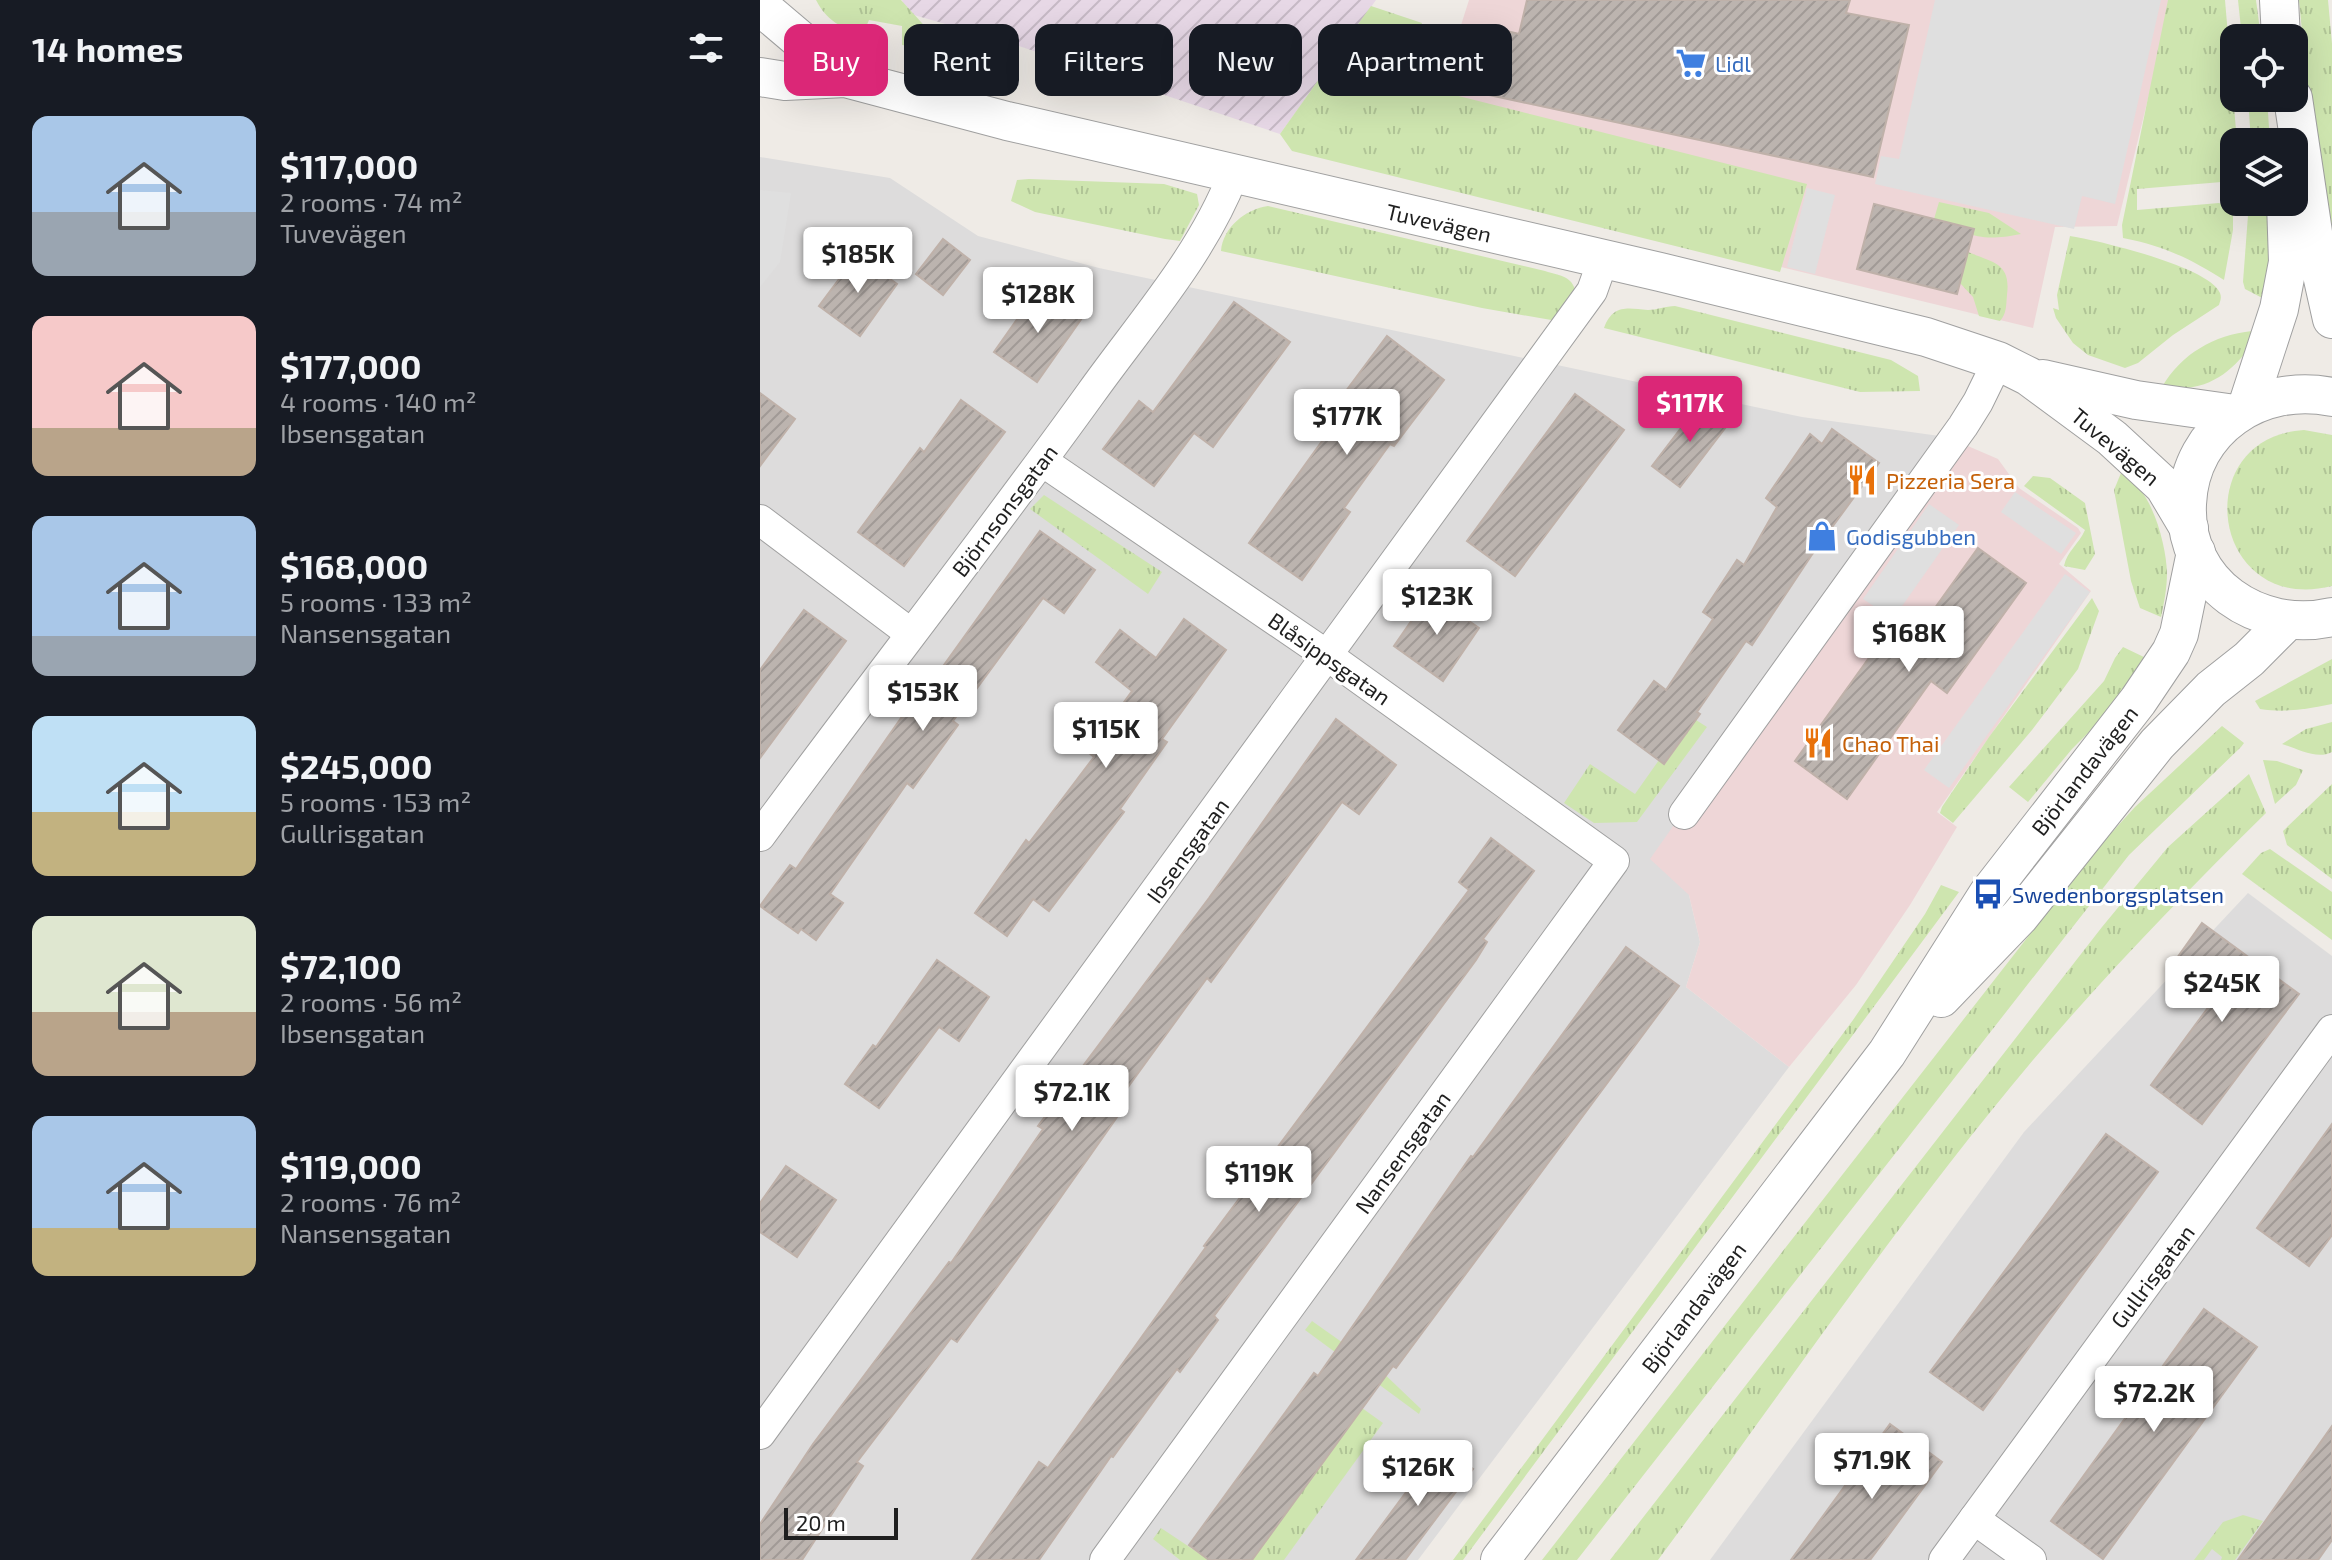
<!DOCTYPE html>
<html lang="en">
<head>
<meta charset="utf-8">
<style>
	:root { --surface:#171b24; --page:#20242c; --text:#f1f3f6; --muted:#9ea1a6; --accent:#db2777 }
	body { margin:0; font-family:"Exo 2",sans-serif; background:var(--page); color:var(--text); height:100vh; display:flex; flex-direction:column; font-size:30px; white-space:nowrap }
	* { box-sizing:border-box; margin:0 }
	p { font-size:26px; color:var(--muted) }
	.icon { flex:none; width:44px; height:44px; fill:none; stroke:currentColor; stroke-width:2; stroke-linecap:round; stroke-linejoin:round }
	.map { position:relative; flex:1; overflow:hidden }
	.details { display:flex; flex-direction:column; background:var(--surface); width:760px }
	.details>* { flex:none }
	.top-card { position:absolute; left:24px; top:24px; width:760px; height:72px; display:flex; gap:16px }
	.buttons { position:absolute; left:1460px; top:24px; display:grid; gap:16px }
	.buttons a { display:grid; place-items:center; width:88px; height:88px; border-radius:16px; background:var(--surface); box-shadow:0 8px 32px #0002; font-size:40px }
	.scale { position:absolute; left:24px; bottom:20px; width:114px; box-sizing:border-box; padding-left:8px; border:4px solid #1f1f1f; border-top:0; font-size:22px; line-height:28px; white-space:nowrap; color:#1f1f1f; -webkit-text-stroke:6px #fff; paint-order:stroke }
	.price { position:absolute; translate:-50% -68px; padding:0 18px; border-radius:8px; background:#fff; color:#222; font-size:26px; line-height:52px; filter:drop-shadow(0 2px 4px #0008) }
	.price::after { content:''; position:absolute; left:50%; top:48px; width:24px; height:18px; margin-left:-12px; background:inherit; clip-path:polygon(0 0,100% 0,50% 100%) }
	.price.selected { background:var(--accent); color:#fff }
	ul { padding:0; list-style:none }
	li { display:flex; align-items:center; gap:24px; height:200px; padding:0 32px }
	li span { display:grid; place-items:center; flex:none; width:224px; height:160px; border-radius:16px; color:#555 }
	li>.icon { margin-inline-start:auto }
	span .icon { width:96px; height:96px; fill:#fffc; stroke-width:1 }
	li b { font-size:34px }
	h2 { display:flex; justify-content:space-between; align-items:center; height:96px; padding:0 32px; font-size:34px }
	.chip { padding:0 28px; border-radius:16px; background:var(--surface); box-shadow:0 8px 32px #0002; font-size:28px; line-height:72px }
	.chip.selected { background:var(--accent); color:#fff }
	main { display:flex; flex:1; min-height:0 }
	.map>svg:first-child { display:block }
</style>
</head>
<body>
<main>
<section class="details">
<h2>14 homes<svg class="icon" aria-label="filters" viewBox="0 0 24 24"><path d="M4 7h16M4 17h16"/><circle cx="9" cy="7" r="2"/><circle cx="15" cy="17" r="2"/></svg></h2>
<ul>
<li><span style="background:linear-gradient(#a9c7e8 60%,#9aa5b1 0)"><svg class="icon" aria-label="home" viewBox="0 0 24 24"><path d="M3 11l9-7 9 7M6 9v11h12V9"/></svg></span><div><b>$117,000</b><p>2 rooms · 74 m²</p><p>Tuvevägen</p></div></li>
<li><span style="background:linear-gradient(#f6c9c9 70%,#b9a48a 0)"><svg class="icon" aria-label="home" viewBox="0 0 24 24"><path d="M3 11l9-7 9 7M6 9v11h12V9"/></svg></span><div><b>$177,000</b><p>4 rooms · 140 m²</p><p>Ibsensgatan</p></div></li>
<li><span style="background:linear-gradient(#a9c7e8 75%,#9aa5b1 0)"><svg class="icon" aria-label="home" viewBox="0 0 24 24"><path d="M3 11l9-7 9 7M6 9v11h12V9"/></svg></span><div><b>$168,000</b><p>5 rooms · 133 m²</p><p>Nansensgatan</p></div></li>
<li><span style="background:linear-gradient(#bfe0f5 60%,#c2b280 0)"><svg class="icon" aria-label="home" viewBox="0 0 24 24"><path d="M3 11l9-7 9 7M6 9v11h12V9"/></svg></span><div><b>$245,000</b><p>5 rooms · 153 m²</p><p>Gullrisgatan</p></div></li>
<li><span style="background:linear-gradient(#dfe7d0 60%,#b9a48a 0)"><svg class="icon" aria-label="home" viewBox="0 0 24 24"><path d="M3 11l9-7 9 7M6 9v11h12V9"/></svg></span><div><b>$72,100</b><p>2 rooms · 56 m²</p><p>Ibsensgatan</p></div></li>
<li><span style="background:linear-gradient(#a9c7e8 70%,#c2b280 0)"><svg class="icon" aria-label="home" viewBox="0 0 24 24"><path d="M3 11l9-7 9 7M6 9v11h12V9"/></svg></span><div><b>$119,000</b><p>2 rooms · 76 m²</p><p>Nansensgatan</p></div></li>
</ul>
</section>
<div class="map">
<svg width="1572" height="1560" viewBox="0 0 1572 1560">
	<defs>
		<pattern id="industrial-furrows" width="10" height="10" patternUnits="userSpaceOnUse" patternTransform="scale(2)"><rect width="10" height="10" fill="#e7d8e6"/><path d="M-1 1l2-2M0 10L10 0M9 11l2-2" fill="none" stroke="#c6b9c5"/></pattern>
		<pattern id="grass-tufts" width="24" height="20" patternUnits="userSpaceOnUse" patternTransform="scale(2)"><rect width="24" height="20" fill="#cee5af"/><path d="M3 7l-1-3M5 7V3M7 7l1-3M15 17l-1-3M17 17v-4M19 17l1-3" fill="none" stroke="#b0c496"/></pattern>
		<pattern id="building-hatch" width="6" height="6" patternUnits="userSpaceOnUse" patternTransform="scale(2)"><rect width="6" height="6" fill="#bcb4af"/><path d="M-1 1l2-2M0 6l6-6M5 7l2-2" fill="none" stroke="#a19a96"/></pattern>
	</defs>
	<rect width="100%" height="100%" fill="#efebe6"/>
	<!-- residential -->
	<g fill="#dddcdc">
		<polygon points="0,157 130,178 218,236 339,268 1042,417 1187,437 929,895 940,942 926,987 1029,1067 658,1560 0,1560"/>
		<polygon points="1488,893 1572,956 1572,1560 950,1560 1264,1132"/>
	</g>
	<!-- commercial -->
	<g fill="#eed6d7">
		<polygon points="709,0 1412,0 1357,226 1295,227 1273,328 1021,267 680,91"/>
		<polygon points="1187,437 1238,459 1259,488 1318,528 1321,533 1299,564 1331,591 1177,812 1197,827 1150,905 1096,985 1029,1067 926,987 940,942 929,895 890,859"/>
	</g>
	<!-- industrial -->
	<polygon fill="url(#industrial-furrows)" points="142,0 616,0 520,134 238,39 147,13"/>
	<!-- grass -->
	<g fill="url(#grass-tufts)">
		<path d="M56,0h85l30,33h34l28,6 -1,11 -17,-5 -14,9 -59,-9v-19l-33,-6 -6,14c-21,-5 -37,-14 -47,-34z"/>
		<path d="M1408,0h57l12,142h-3v39l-97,8v21l82,-7 14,6v21l-9,50c-35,-22 -60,-34 -101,-42l-1,-13z"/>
		<polygon points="1478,0 1496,0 1501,38 1482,38"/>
		<polygon points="1539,0 1568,0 1572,44 1572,272 1549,104"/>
		<polygon points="611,6 662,23 643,82 1047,184 1020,272 532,151 520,134"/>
		<polygon points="1488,98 1507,98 1510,142 1491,142"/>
		<polygon points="269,179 404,184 437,194 439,205 420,241 405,239 275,212 251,201 257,180"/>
		<path d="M1179,202l50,11 32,21c-40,8 -51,2 -87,-15z"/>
		<polygon points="1489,202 1515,202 1508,301 1485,289 1483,282"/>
		<path d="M508,206l277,65c16,5 29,5 31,24l-19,26 -75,-13 -261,-57c2,-24 25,-42 47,-45z"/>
		<path d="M1310,236c27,4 140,31 150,57 2,5 0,8 -1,12l-46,30 -35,28 -13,5 -37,-13 -15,-12 -17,-25 -3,-10 6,2 -2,-15z"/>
		<path d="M1208,252c26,11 43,11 39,43 -1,10 0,18 -7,26l-21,-5 -6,-19 -13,-14z"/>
		<path d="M915,306l216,54 27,16 2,15 -60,1 -256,-64c9,-24 23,-20 44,-18 8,0 18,-4 27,-4z"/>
		<path d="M1492,331l5,7c-19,26 -37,46 -70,50 -9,1 -16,3 -25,-1 19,-33 52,-52 90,-56z"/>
		<path d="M1544,430l28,5v151c-121,30 -146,-148 -28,-156z"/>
		<path d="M1361,473c30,13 45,70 46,100 0,15 -3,30 -6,44l-21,-9 -9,-27 -17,-91z"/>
		<path d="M1273,476l17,2 35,25 10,51 -10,16 -21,-4c3,-15 15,-22 21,-36l-61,-44z"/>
		<polygon points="284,495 402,572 388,594 270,509"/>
		<polygon points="1332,598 1339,611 1318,669 1272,730 1193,823 1180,813 1182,807 1229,737"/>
		<polygon points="1363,647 1386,658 1341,720 1312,749 1268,802 1249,787 1344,681 1355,658"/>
		<path d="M1572,659v45c-24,5 -47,9 -72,5l-5,-8z"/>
		<polygon points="936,720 947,727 877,822 834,823 804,803 830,764 875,794 899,760 905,764"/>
		<path d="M1572,722v30c-15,8 -34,-3 -50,-8l24,-15z"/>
		<polygon points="1462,726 1484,743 1481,747 1369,855 817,1560 782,1560 1334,852 1375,807"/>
		<polygon points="1503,760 1517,761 1543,770 1536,785 1515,804"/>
		<path d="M1489,774l17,39c-81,80 -160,161 -233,247 -133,158 -252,334 -375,500h-48l492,-633 66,-80z"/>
		<polygon points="1572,784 1572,879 1527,845 1523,831"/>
		<polygon points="1510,849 1572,892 1572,940 1482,874 1501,853"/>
		<polygon points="1181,885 1199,892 703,1560 693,1560 1093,1020 1165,914"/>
		<polygon points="552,1321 617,1367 661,1409 659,1414 545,1330"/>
		<polygon points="602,1408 623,1423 524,1560 492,1560"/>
		<polygon points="1483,1515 1503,1521 1475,1560 1461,1560 1462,1557 1452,1549 1444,1560 1434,1560 1463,1522"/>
		<polygon points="401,1528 449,1560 420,1560 393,1539"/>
	</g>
	<!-- parking -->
	<g fill="#dfdfdf">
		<polygon points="1175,0 1401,0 1355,204 1322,196 1314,229 1115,184 1121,156 1139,159"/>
		<polygon points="1047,188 1075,195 1055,274 1027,267"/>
		<polygon points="0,190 31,193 20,262 0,287"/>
		<polygon points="1255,492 1316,533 1301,554 1241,512"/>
		<polygon points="1169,504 1199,525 1133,619 1103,599"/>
		<polygon points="1305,574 1330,592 1189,788 1164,770"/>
	</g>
	<!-- building -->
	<g fill="url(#building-hatch)" stroke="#bfb1a9" stroke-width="2">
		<polygon points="767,0 1090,0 1086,13 1149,25 1113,177 715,92 730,27 759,34"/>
		<polygon points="1114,204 1214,229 1197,294 1097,269"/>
		<polygon points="183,239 210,260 183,295 156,274"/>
		<polygon points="97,255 137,284 100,336 59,306"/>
		<polygon points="279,288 322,318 277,382 234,352"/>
		<polygon points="474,302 530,342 453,447 434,433 394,486 343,449 379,401 393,412"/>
		<polygon points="627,336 684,380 634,446 630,444 584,508 590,512 542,580 489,543 585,409 577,403"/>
		<polygon points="0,393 35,419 0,466"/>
		<polygon points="815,394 864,430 755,576 707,541"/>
		<polygon points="201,400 245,432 144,566 98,532 160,448 164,452"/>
		<polygon points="941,402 969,423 920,487 892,466"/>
		<polygon points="1072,429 1119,463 1051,556 992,645 986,641 937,712 940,714 904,764 858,730 894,681 906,690 953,619 943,612 977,560 984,565 1017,507 1006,498 1050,434 1062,444"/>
		<polygon points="280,531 335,570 304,613 283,598 193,721 198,725 153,788 147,783 70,894 83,903 56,940 41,929 38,933 0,906 30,865 36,869 157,695 161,697"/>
		<polygon points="1218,548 1266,583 1187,693 1171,681 1087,799 1035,761 1119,644 1139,658"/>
		<polygon points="670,594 719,628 683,681 634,646"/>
		<polygon points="44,610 86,641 0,758 0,670"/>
		<polygon points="424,619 466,650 402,739 407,742 360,809 364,812 289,911 273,899 247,936 215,913 266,840 269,843 334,757 328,752 372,691 336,662 360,630 396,658"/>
		<polygon points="576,719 636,765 599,814 582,802 451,982 447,978 355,1105 362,1110 253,1265 197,1342 191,1338 97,1462 103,1466 42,1560 0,1560 0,1524 53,1444 189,1262 191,1263 283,1129 278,1126 449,898"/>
		<polygon points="731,838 774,871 723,939 727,942 716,960 454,1316 458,1320 420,1372 417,1369 353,1457 351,1456 279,1560 212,1560 279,1462 288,1468 446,1247 444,1246 709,890 699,882"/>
		<polygon points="1442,923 1539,994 1442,1124 1391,1085 1461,990 1417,958"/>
		<polygon points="866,947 919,986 636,1368 633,1366 492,1560 449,1560 429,1545 554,1373 558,1376 711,1156 713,1157"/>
		<polygon points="177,960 229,997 199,1041 179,1027 119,1108 85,1084 113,1045 116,1047"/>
		<polygon points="1572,1124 1572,1235 1549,1266 1497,1228"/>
		<polygon points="1346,1134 1398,1172 1223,1410 1170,1372"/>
		<polygon points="26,1166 76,1200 37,1257 0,1232 0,1203"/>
		<polygon points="1444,1309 1497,1347 1343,1559 1291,1521"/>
		<polygon points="1130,1424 1182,1462 1125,1540 1110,1560 1031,1560"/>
		<polygon points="1572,1426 1572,1540 1558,1560 1478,1560"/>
		<polygon points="681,1445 713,1469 645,1560 596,1560"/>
	</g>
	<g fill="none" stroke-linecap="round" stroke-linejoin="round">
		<!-- minor casing -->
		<g stroke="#a0a0a0" stroke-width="32">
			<g id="minor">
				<polyline points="282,461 568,656 854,861 345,1560"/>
				<polyline points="0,520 150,633"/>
				<polyline points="924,814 1203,426 1218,402 1238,361"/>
				<path d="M0,836c109,-148 223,-293 331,-443 50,-70 111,-138 142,-218"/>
				<polyline points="0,1434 832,291 843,260"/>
				<polyline points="1214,1519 1271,1560"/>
				<polyline points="1184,1560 1572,1030"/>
			</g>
		</g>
		<!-- tertiary casing -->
		<g stroke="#a0a0a0" stroke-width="40">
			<g id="tertiary">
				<polyline points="1519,0 1521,38"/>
				<polyline points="0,6 85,78"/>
				<polyline points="0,77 25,81 85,78 247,121 900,272 1166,337 1238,361 1268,376 1352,438 1404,486 1429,528"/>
				<polyline points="1533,98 1554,239 1572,319"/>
				<polyline points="1283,379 1376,400 1475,414"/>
				<path d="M1572,397c-71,-15 -142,31 -145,107 -4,80 72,130 145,113"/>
				<polyline points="1487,407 1519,309 1528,262 1526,202"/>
				<polyline points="1181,998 1260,916 1397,744 1451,689 1489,659 1527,621"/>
				<polyline points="740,1560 1127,1053 1228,894 1378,701 1411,652 1419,634 1436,552"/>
			</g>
		</g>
		<!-- minor -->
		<use href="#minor" stroke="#fff" stroke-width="30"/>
		<!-- tertiary -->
		<use href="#tertiary" stroke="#fff" stroke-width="38"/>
	</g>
	<!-- icons -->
	<defs>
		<g id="supermarket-bare" transform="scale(2.4)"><path d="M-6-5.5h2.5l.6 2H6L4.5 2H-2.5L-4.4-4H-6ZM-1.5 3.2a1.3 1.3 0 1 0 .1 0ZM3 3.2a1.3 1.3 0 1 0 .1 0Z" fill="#3f7fe0" stroke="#fff" stroke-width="2.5" paint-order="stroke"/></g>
		<g id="restaurant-bare" transform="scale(2.4)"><path d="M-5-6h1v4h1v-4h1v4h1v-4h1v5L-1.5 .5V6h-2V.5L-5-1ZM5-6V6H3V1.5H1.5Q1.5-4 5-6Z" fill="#e8710a" stroke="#fff" stroke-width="2.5" paint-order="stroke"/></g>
		<g id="shop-bare" transform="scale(2.4)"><path d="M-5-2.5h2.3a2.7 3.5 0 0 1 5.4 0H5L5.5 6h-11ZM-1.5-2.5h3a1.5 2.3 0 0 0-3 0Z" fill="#3f7fe0" stroke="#fff" stroke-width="2.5" paint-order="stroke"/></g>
		<g id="bus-bare" transform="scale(2.4)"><path d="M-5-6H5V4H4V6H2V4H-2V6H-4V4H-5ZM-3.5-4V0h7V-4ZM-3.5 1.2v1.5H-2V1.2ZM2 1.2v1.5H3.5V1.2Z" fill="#1a4fb4" stroke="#fff" stroke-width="2.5" paint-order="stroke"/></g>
	</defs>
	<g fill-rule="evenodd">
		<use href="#supermarket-bare" x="931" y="63"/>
		<use href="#restaurant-bare" x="1102" y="480"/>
		<use href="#shop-bare" x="1062" y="536"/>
		<use href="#restaurant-bare" x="1058" y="743"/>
		<use href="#bus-bare" x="1228" y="894"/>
	</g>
	<g text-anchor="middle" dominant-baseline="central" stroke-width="6" stroke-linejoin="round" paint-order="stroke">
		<!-- shop labels -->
		<g font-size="22" fill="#366cbe" stroke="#fff" text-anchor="start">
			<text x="955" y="63">Lidl</text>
			<text x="1086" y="536">Godisgubben</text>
		</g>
		<!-- street labels -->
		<g font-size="22" fill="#1f1f1f" stroke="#fff">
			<text transform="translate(679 222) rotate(13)">Tuvevägen</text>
			<text transform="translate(1356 446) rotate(40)">Tuvevägen</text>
			<text transform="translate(244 510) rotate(-53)">Björnsonsgatan</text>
			<text transform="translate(570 658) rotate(35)">Blåsippsgatan</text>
			<text transform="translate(1324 770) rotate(-52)">Björlandavägen</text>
			<text transform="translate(427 850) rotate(-54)">Ibsensgatan</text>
			<text transform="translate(642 1152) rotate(-54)">Nansensgatan</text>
			<text transform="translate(1392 1276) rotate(-53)">Gullrisgatan</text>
			<text transform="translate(933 1307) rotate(-53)">Björlandavägen</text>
		</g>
		<!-- food labels -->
		<g font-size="22" fill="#c56008" stroke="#fff" text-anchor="start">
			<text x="1126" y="480">Pizzeria Sera</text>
			<text x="1082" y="743">Chao Thai</text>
		</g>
		<!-- transit labels -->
		<g font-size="22" fill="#164399" stroke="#fff" text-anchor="start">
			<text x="1252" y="894">Swedenborgsplatsen</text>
		</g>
	</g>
</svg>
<div class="buttons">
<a><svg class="icon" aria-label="locate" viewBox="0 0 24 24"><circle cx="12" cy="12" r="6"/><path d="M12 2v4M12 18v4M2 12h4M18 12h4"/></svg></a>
<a><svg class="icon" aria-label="layers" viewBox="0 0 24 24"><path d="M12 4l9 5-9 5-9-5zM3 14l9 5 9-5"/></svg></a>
</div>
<div class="scale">20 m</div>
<b class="price" style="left:98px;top:295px">$185K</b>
<b class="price" style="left:278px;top:335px">$128K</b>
<b class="price selected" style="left:930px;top:444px">$117K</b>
<b class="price" style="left:587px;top:457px">$177K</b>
<b class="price" style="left:677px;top:637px">$123K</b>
<b class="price" style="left:1149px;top:674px">$168K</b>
<b class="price" style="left:163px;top:733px">$153K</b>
<b class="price" style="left:346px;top:770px">$115K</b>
<b class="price" style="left:1462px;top:1024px">$245K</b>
<b class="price" style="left:312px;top:1133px">$72.1K</b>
<b class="price" style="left:499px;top:1214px">$119K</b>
<b class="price" style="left:1394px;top:1434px">$72.2K</b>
<b class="price" style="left:1112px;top:1501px">$71.9K</b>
<b class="price" style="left:658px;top:1508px">$126K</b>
<div class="top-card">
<a class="chip selected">Buy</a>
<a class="chip">Rent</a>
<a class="chip">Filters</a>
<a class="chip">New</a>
<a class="chip">Apartment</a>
</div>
</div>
</main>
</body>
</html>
